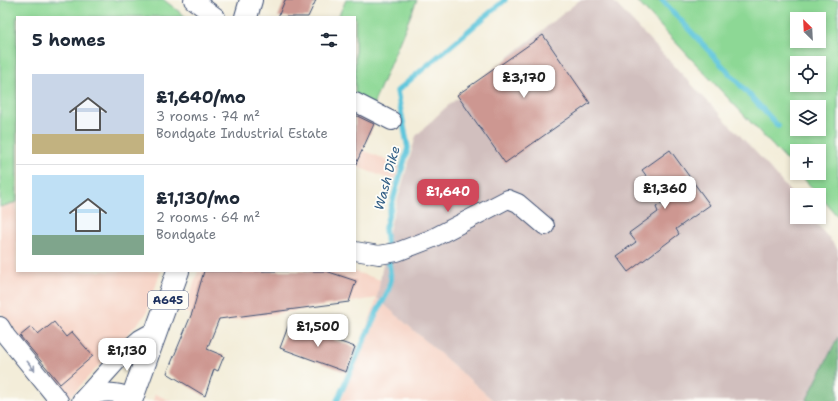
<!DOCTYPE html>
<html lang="en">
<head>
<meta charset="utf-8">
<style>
	:root { --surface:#fff; --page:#f6f6f7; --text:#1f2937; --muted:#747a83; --line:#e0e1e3; --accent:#d1495b }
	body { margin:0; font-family:"Shantell Sans",sans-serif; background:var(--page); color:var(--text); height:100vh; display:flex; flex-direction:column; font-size:15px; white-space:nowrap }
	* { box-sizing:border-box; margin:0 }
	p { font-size:13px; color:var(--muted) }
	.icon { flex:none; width:22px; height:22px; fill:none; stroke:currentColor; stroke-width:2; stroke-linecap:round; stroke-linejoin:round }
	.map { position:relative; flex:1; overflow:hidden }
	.side { position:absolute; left:16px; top:16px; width:340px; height:256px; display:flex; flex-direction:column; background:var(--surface); border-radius:0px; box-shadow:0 2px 6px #0003 }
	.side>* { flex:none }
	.needle { width:26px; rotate:336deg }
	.tools { position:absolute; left:790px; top:12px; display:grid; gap:8px }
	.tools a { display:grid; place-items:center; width:36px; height:36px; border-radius:0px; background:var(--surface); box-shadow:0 2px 6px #0003; font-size:20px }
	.price { position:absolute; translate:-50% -34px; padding:0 9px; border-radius:8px; background:#fff; color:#222; font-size:13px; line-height:26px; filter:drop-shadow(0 1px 2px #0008) }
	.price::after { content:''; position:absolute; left:50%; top:24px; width:12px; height:9px; margin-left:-6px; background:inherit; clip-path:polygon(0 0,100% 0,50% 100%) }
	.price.current { background:var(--accent); color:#fff }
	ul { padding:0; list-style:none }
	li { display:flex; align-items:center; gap:12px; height:100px; padding:0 16px }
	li+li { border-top:1px solid var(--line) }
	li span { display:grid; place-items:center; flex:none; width:112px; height:80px; border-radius:0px; color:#555 }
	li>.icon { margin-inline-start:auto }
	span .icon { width:48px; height:48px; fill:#fffc; stroke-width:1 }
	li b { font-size:17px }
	h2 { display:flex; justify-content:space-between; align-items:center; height:48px; padding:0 16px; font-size:17px }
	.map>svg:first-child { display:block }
</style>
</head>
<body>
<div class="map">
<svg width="838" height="401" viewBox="0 0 838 401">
	<rect width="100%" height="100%" fill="#fdfcf7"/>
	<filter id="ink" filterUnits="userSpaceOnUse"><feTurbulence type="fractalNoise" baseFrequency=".025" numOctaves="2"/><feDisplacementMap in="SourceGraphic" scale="8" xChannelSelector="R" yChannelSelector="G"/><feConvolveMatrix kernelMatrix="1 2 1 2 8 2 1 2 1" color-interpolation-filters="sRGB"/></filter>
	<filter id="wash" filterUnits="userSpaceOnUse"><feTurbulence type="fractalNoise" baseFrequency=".012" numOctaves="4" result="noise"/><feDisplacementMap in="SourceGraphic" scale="16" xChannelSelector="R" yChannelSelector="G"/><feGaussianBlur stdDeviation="0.9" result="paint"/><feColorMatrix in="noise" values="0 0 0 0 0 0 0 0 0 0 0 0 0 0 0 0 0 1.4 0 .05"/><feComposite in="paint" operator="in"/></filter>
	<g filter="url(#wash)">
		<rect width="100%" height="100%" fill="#f3edd9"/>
		<!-- built -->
		<g fill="#f6d2c4">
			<polygon points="355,147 400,165 394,181 355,166"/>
			<polygon points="17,202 17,271 161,271 146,314 70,397 0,312 0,207"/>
			<polygon points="198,271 352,271 381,280 377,298 494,401 341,401 377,298 223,322 184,312"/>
			<polygon points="155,394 171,401 153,401"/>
		</g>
		<!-- industrial -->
		<polygon fill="#d1bfbe" points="580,0 612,0 762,159 797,200 797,217 811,217 838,249 838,337 806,401 494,401 377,298 389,230 416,136 444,109"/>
		<!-- green -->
		<g fill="#8dd895" stroke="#54847a" fill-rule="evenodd">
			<polygon points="0,0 164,0 186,17 17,17 17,202 0,207"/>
			<polygon points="346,0 417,0 373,105 355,95 355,17 338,17"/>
			<path d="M636,0h202v217l-19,-22zM797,19h22v22h-22zM797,63h22v22h-22zM797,107h22v22h-22zM797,151h22v22h-22z"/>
		</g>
		<!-- forest -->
		<polygon fill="#72b87e" stroke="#46746e" points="838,337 838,401 806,401"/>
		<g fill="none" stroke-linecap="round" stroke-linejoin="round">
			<!-- stream -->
			<g stroke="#5fc6dc" stroke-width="5.5">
				<polyline points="662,0 778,126"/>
				<polyline points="337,401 378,310 387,294 391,280 385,228 408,148 397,91 505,0"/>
			</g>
		</g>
		<g id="blocks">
			<!-- building -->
			<g fill="#cd9791">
				<polygon points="285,0 316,0 308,17 278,17"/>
				<polygon points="543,35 590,103 505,163 457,95"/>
				<polygon points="355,115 374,124 355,166"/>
				<polygon points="670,150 710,205 676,229 679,234 628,272 616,256 636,242 629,233 658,212 656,207 665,201 642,170"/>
				<polygon points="204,271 326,271 356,281 349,302 219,319 207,349 224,356 218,371 214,369 205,396 167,373 192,313"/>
				<polygon points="54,322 66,337 72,332 93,356 60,384 20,336 31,327 38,335"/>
				<polygon points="289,324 355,347 346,372 280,348"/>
			</g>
		</g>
	</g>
	<g filter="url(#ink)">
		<use href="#blocks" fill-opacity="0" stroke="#3b4c70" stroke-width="1"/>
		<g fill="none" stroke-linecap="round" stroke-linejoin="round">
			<!-- minor casing -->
			<g stroke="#3b4c70" stroke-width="20">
				<g id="minor">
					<polyline points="193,0 216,17"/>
					<polyline points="355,102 392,121"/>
					<polyline points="355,251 379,255 397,252 431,239 508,199 518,203 545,226"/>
					<polyline points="0,326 6,336 59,401"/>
					<path d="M83,399c19,-8 30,-9 49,-1"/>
					<polyline points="81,401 126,351 140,339 158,329"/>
				</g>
			</g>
			<!-- highway casing -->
			<g stroke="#3b4c70" stroke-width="24">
				<g id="highway">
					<polyline points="246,17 251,0"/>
					<polyline points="131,401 178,271"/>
				</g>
			</g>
			<!-- minor -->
			<use href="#minor" stroke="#fff" stroke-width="18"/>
			<!-- highway -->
			<use href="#highway" stroke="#fff" stroke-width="22"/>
		</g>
		<!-- one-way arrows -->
		<defs><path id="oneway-shaft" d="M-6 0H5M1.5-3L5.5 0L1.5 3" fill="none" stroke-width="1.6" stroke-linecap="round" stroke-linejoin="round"/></defs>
		<use stroke="#8d97ae" href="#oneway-shaft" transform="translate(31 366) rotate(51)"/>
	</g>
	<g text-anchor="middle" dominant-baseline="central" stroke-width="3.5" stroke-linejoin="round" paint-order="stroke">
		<!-- shield labels -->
		<rect fill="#fdfcf7" stroke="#5f6c8c" stroke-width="1" x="148" y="291" width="40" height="18" rx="3"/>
		<g font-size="11" font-weight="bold" fill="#1b2f5e">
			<text x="168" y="300">A645</text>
		</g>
		<!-- water labels -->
		<g font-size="13" font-style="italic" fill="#2f5c84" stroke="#fdfcf7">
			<text transform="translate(387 178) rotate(-75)">Wash Dike</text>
		</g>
	</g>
</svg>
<div class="tools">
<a><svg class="needle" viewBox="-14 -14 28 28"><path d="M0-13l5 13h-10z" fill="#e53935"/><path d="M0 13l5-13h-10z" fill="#747a83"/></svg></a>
<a><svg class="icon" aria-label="locate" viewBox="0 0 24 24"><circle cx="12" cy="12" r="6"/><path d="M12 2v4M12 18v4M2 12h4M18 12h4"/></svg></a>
<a><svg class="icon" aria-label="layers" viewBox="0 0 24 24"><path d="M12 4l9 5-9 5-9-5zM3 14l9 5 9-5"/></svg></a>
<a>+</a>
<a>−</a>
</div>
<b class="price" style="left:524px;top:99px">£3,170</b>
<b class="price" style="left:665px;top:210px">£1,360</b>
<b class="price current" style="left:448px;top:213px">£1,640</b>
<b class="price" style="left:318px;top:348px">£1,500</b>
<b class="price" style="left:127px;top:372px">£1,130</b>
<section class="side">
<h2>5 homes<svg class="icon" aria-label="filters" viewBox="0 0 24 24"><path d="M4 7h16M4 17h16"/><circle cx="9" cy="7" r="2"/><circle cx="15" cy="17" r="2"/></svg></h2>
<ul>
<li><span style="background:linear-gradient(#c9d6e8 75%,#c2b280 0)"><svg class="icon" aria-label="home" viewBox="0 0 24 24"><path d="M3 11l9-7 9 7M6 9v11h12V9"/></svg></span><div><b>£1,640/mo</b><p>3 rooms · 74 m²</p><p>Bondgate Industrial Estate</p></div></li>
<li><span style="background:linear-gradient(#bfe0f5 75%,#7fa58c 0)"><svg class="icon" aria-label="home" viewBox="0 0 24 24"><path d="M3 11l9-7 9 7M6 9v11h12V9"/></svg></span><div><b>£1,130/mo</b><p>2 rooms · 64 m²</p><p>Bondgate</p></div></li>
</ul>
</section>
</div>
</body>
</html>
